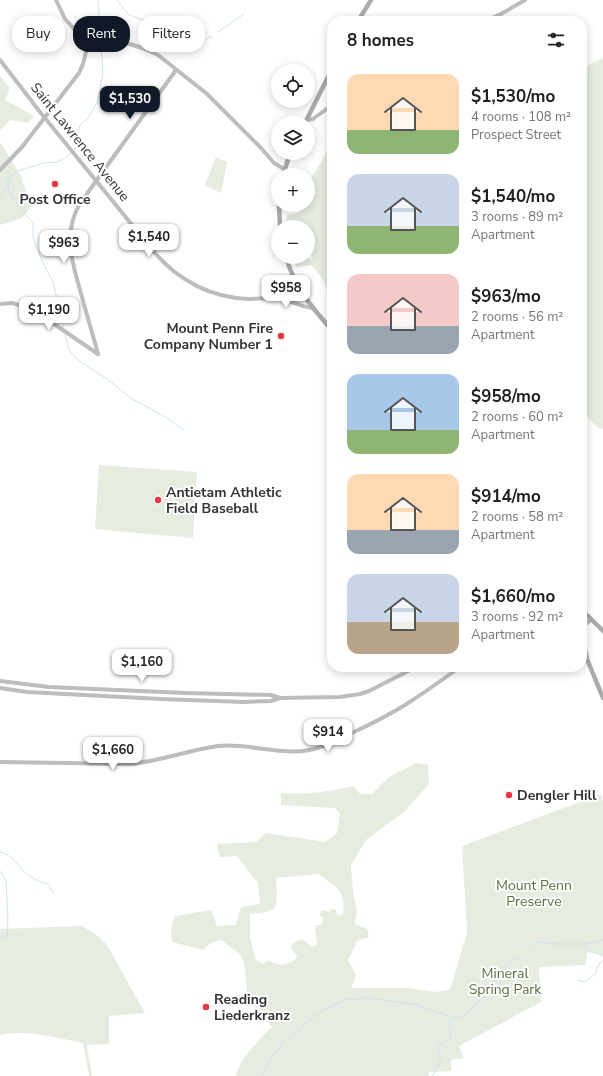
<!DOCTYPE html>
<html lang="en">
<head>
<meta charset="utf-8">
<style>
	:root { --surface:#fff; --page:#f6f6f6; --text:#202124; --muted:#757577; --accent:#111827 }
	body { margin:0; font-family:"Nunito Sans",sans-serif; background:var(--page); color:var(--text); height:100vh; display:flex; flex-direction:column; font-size:15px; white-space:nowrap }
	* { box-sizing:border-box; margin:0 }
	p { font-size:13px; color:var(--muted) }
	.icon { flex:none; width:22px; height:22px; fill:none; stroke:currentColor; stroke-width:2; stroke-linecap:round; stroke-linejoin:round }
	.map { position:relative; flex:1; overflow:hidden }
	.sheet { position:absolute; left:327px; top:16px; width:260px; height:656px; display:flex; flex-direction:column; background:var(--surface); border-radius:16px; box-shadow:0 2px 10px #0003 }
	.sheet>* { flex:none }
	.guide { position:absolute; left:12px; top:16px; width:255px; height:36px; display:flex; gap:8px }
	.controls { position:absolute; left:271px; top:64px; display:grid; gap:8px }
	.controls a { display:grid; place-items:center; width:44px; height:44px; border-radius:50%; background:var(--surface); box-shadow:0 2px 10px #0003; font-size:20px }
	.price { position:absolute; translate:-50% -34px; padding:0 9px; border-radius:8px; background:#fff; color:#222; font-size:13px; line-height:26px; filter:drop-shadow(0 1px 2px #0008) }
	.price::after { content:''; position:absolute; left:50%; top:24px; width:12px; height:9px; margin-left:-6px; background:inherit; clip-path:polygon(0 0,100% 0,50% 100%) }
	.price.on { background:var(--accent); color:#fff }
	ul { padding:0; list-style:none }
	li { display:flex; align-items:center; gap:12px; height:100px; padding:0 20px }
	li span { display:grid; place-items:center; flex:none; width:112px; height:80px; border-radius:12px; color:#555 }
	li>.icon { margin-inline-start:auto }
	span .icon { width:48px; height:48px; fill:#fffc; stroke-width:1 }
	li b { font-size:17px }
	h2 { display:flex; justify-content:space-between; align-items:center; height:48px; padding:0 20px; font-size:17px }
	.pill { padding:0 14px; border-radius:16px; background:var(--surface); box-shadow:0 2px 10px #0003; font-size:14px; line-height:36px }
	.pill.on { background:var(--accent); color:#fff }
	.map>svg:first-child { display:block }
</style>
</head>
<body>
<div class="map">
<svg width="603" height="1076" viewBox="0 0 603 1076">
	<rect width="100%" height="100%" fill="#fff"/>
	<!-- green -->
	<g fill="#e6ecdf" fill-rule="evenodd">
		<polygon points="603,58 603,429 597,427 582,411 582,68"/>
		<polygon points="0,76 10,88 5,100 34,116 28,123 10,120 0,131"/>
		<path d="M332,141v154l-5,-4c-2,-10 -9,-19 -16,-26l-14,2 -3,-5 -1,-5 20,3 -4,-12 -1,-21h-21v-12l12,-2 3,-8h6l1,-23 13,-21z"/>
		<polygon points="0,142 21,176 31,207 22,218 0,225"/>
		<polygon points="216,157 227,162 221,193 205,185"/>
		<polygon points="99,465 197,472 193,538 95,529"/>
		<path d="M417,763l11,2 1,19 -25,28 -38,28 -15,25 2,28 4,17 -2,14 12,5 2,8 -12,4 -9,19 8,15 -5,13h57l27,4 15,-2 17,-58 -5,-86 139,-52 2,9v152l-16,-3 -1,13 -47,2 2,35 -82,44 4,12 -12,2v11l-22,1v4h-193c3,-17 24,-37 36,-49l-18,-22 -6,-4 -3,-34 -5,-13 -19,-14 -10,3 -8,7 -31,-8 -1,-14 4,-12 36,-6 6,16 19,-1 5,-18 19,-3 -2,-21 -21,-27 -17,1 -3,-13 39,-2 10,-9 59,9 12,-9 3,-19 -5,-6 -54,-3v-12c27,2 46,-1 72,-7l7,8h12l17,-17zM318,874c18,11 28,18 25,40l-5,2 -3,-7h-4l-1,3 -8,-2 -2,4v2l3,1v5l-3,3h-4l-1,4 2,15 -5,3 -8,-7h-5l-7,4 -1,4 6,8 -1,3c-9,6 -18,8 -27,1l-6,4 -7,-4 -6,-22v-24c7,-1 17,-1 23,-5 6,-4 3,-24 3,-31z"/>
		<path d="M82,926l16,10 9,9 38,68 -36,3v28l-22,1 5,31h-3l-6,-33c-27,-5 -56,-14 -83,-8v-106z"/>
	</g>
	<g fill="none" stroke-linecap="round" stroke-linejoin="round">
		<!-- stream -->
		<g stroke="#cfe2ee" stroke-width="1">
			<polyline points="98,0 101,43"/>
			<polyline points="117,0 129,15 151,23 159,29 172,34 180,42 186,45 196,44 212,36"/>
			<polyline points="75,16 80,23 90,32 99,30"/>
			<polyline points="218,32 244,14"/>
			<polyline points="74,152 79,140 77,135 80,125 88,118 98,101 103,71 101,46"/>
			<polyline points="13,175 9,183 8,190 11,196 33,223 33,238 44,265 53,282 64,329"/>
			<polyline points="0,196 6,188 9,177 18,171 43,163 57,162 65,158 71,153"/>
			<polyline points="65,334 69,350 79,361 106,378 132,399 164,416 184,430"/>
			<path d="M0,852c10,3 12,6 18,13 7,9 19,17 30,19l6,10"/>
			<polyline points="0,871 6,881 8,919 7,936 0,938"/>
			<polyline points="585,945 585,948 603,956"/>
			<polyline points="531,946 537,942 553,944 586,944 603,940"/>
			<polyline points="578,980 585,982 596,973 597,967 603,960"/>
			<path d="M263,1076l1,-5 2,-3 6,-13 9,-8 2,-5 6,-5 10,-6 6,-8 13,-9 6,-5 25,-10 6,1 11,-3 9,2 39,5 40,14 11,-3 12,-13 23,-16c0,-19 7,-22 22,-30"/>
			<polyline points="432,1076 438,1067 441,1057 438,1053 439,1046 451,1037 449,1022 453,1019"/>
		</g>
		<!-- secondary -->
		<g stroke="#bdbdbd" stroke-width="4">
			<polyline points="56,0 65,19 88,44 111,43 130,44 142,48 158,55 206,93 261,148 274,163 284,169"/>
			<polyline points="485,21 501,14 525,0"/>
			<path d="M0,60l40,52 115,141c24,28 57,45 94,46 7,0 14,-1 22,-1 14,0 27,8 41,10"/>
			<polyline points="307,120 313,119 332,105"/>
			<polyline points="0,170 22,147 79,73 83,64 88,44"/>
			<polyline points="0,304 12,303 32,309 98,354"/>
			<path d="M98,354c-5,-19 -11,-38 -16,-57 -9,-32 -21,-64 -1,-95l95,-132"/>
			<polyline points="582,627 591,620"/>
			<polyline points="0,681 49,687 185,693 271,695 280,698 340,697 360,694 369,691 416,667"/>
			<polyline points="0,688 27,692 161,699 243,702 271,701 280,698"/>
			<path d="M0,762l131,2c30,-3 58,-14 87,-18 29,-3 56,8 85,5 19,-2 34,-11 51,-19 17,-8 35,-17 51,-27 19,-12 37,-25 55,-38"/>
		</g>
		<!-- primary -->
		<g stroke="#ababab" stroke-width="4.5">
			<polyline points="358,21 371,0"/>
			<polyline points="305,123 332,69"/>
			<polyline points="283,175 290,153"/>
			<polyline points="279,205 280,227"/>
			<path d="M286,257c8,29 26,51 46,73"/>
			<polyline points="582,610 603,631"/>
			<polyline points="582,635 587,659 603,698"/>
		</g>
	</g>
	<!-- markers -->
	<g fill="#e63946" stroke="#fff" stroke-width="1.5">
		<circle cx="55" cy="184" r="4"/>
		<circle cx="281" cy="336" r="4"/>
		<circle cx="158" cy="500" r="4"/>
		<circle cx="509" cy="795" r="4"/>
		<circle cx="206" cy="1007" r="4"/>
	</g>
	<g text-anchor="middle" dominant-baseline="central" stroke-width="4" stroke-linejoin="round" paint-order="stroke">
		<!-- street labels -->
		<g font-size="14" fill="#333" stroke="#fff">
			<text transform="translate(80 142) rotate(51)">Saint Lawrence Avenue</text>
		</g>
		<!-- poi labels -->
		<g font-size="14" font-weight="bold" fill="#333" stroke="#fff" text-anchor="start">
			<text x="55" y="199" text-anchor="middle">Post Office</text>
			<text x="273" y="328" text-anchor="end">Mount Penn Fire<tspan x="273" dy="16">Company Number 1</tspan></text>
			<text x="166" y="492">Antietam Athletic<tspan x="166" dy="16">Field Baseball</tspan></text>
			<text x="517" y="795">Dengler Hill</text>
			<text x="214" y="999">Reading<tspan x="214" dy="16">Liederkranz</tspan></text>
		</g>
		<!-- park labels -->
		<g font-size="14" fill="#56703f" stroke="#fff">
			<text x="534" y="885">Mount Penn<tspan x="534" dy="16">Preserve</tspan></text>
			<text x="505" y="973">Mineral<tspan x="505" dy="16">Spring Park</tspan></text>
		</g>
	</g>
</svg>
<div class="controls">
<a><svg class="icon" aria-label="locate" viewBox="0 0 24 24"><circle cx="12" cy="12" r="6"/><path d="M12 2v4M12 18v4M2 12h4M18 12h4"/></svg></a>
<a><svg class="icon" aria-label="layers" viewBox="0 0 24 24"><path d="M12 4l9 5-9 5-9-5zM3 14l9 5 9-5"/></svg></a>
<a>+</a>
<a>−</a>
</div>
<b class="price on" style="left:130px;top:120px">$1,530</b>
<b class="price" style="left:149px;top:258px">$1,540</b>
<b class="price" style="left:64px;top:264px">$963</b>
<b class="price" style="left:286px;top:309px">$958</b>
<b class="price" style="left:49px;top:331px">$1,190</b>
<b class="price" style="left:142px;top:683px">$1,160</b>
<b class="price" style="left:328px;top:753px">$914</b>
<b class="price" style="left:113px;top:771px">$1,660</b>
<div class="guide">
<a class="pill">Buy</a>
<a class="pill on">Rent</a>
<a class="pill">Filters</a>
</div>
<section class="sheet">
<h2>8 homes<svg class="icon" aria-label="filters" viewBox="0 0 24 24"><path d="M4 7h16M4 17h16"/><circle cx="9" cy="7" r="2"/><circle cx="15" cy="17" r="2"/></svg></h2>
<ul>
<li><span style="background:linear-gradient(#ffd9b3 70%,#8fb573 0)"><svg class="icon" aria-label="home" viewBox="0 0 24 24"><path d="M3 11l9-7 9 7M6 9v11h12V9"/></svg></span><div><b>$1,530/mo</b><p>4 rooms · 108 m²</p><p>Prospect Street</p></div></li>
<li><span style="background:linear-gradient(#c9d6e8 65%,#8fb573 0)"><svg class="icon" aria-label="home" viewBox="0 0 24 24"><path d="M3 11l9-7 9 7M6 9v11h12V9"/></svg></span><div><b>$1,540/mo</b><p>3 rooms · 89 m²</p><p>Apartment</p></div></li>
<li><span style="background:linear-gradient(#f6c9c9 65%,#9aa5b1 0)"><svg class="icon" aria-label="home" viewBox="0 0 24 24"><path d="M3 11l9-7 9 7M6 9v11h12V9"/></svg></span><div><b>$963/mo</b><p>2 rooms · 56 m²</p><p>Apartment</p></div></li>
<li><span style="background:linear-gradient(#a9c7e8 70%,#8fb573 0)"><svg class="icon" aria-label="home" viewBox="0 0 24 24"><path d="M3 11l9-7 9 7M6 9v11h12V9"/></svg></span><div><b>$958/mo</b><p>2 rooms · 60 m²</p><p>Apartment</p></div></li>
<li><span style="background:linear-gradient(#ffd9b3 70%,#9aa5b1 0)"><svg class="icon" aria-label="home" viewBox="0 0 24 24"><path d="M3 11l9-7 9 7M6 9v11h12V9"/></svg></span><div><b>$914/mo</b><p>2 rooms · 58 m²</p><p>Apartment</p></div></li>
<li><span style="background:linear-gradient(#c9d6e8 60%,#b9a48a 0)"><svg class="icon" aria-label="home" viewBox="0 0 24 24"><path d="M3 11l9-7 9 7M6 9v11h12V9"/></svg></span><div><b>$1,660/mo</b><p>3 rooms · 92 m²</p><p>Apartment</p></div></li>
</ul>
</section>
</div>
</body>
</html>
